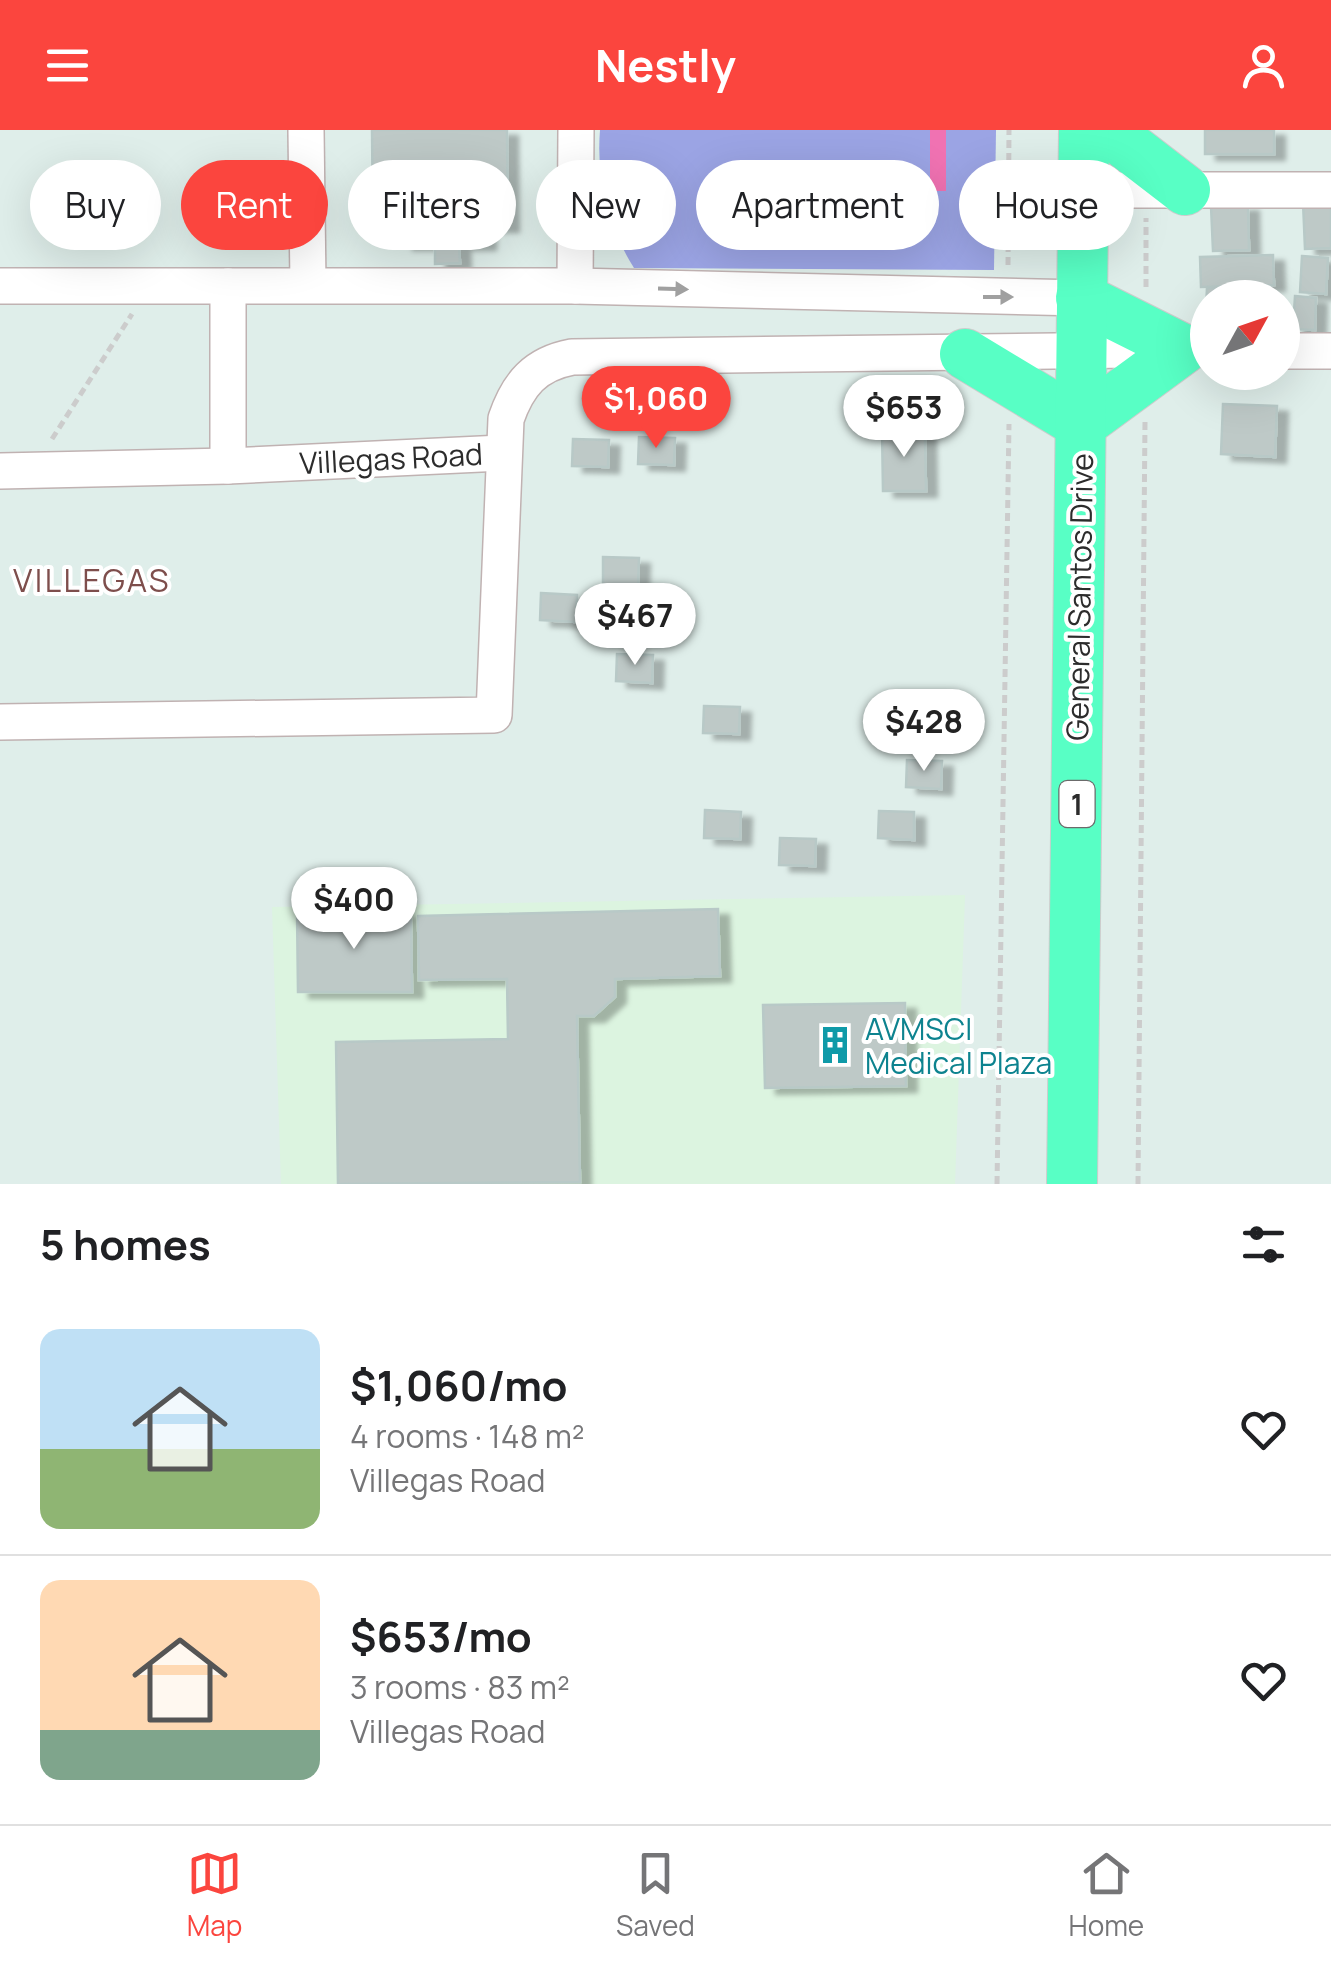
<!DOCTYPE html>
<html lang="en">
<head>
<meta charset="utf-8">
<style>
	:root { --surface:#fff; --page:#f6f6f6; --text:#202124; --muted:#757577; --line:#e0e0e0; --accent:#fb453e }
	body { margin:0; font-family:Manrope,sans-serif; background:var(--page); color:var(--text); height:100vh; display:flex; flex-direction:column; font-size:38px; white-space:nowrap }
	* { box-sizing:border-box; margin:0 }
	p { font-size:32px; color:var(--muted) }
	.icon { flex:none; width:55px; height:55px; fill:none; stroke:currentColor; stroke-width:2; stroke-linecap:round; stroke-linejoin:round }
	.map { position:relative; height:1054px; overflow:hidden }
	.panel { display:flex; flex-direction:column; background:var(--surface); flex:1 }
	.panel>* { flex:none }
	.top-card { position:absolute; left:30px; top:30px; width:1272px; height:90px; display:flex; gap:20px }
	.needle { width:65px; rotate:50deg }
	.fabs { position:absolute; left:1190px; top:150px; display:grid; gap:20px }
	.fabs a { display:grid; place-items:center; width:110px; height:110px; border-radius:50%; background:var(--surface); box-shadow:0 10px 40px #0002; font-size:50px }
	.price { position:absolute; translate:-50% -85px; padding:0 22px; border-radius:35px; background:#fff; color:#222; font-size:32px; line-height:65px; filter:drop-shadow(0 2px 5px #0008) }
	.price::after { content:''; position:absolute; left:50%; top:60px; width:30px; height:22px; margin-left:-15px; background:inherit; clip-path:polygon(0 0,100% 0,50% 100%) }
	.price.current { background:var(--accent); color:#fff }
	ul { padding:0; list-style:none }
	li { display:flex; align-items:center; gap:30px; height:250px; padding:0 40px }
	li+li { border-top:2px solid var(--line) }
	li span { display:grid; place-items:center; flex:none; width:280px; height:200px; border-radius:20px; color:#555 }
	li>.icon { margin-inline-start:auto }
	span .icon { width:120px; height:120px; fill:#fffc; stroke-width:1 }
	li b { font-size:42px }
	h2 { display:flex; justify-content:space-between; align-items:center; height:120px; padding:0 40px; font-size:42px }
	.pill { padding:0 35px; border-radius:45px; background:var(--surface); box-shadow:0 10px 40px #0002; font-size:35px; line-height:90px }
	.pill.current { background:var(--accent); color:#fff }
	header { display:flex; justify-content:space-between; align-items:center; height:130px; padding:0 40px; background:var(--accent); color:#fff; font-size:45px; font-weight:700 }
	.menu { display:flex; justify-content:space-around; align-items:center; height:140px; border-top:2px solid var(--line); background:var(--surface); font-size:28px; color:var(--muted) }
	.menu a { display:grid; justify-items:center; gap:5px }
	.menu .current { color:var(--accent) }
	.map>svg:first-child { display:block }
</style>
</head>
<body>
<header><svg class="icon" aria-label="menu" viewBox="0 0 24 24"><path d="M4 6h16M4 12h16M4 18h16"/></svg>Nestly<svg class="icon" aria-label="person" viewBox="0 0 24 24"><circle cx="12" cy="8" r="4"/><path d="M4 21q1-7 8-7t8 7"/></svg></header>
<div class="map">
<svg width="1331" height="1054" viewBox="0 0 1331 1054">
	<defs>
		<filter id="shadow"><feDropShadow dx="11" dy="6" stdDeviation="2.5" flood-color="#0004"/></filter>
	</defs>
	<rect width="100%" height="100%" fill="#dfeeea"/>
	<!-- medical -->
	<polygon fill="#dcf4e0" points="965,765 955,1054 281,1054 272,777"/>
	<!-- green -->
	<path fill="#9ba4e4" d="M600,0h396l-2,140 -360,-2c-26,-41 -38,-89 -34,-138z"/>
	<!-- water -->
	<rect fill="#f072b2" x="930" y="0" width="16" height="61"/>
	<!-- building -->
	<g fill="#bec9c7" stroke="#b8c9c7" stroke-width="2.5" filter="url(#shadow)">
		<polygon points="372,0 507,0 508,96 485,96 485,114 459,114 460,133 435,134 435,114 402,114 402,96 373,96"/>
		<rect x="1205" y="0" width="69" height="24"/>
		<polygon points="1331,71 1331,118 1305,119 1303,72"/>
		<polygon points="1248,75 1249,120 1213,121 1211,76"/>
		<polygon points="1273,125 1274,155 1201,157 1200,127"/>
		<polygon points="1302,126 1328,128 1326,164 1300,162"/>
		<polygon points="1207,158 1252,160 1252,168 1208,168 1205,200"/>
		<polygon points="1295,166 1316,168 1315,200 1293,199"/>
		<polygon points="1223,274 1277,276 1275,327 1221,324"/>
		<polygon points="882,300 925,300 926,361 883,361"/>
		<polygon points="639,307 675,308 674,335 638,334"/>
		<polygon points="573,309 609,310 608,337 572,336"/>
		<polygon points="603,427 639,428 638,455 603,454"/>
		<polygon points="541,463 577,465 576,492 540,490"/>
		<polygon points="617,524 653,525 652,553 616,551"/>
		<polygon points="704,576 740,577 739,604 703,603"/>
		<polygon points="907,630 942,631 941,659 906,657"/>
		<polygon points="705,680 741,682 740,709 704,708"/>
		<polygon points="879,681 914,682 914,710 878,708"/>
		<polygon points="780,708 816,709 815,736 779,735"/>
		<polygon points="718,779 720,846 615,849 615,867 594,886 577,886 580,1052 338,1054 336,912 508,909 507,849 419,850 418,786"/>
		<polygon points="297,782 411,782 412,862 298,862"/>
		<polygon points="905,873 906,956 765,958 763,875"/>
	</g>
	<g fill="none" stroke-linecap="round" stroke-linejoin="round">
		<!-- minor casing -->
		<g stroke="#c0b2b2" stroke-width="38">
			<g id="minor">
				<polyline points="306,0 308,154"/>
				<polyline points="1082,60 1331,60"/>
				<polyline points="0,156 575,156 1081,168"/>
				<polyline points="228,156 228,336"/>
				<polyline points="575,156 576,0"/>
				<polyline points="1282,221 1331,221"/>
				<polyline points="0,341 228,336 502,323"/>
				<path d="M0,592l494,-7 12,-296c12,-35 29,-55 66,-62l636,-8"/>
			</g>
		</g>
		<!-- highway casing -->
		<g stroke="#ccc" stroke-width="52">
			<g id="highway">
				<polyline points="1107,0 1185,60"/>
				<polyline points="965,224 1081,294"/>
				<polyline points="1081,294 1183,219 1081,168"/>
				<polyline points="1072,1054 1084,0"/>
			</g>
		</g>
		<!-- path -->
		<g stroke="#ccc" stroke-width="5" stroke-dasharray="8 5" stroke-linecap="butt">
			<polyline points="1008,135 1009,0"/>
			<polyline points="1146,157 1146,88"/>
			<polyline points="52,309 132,184"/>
			<polyline points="997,1054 1009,294"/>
			<polyline points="1138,1054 1145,292"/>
		</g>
		<!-- minor -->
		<use href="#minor" stroke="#fff" stroke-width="35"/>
		<!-- highway -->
		<use href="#highway" stroke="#58ffc5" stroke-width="50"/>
	</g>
	<!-- one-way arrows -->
	<defs><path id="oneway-solid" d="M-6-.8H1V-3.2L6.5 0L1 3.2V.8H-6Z" transform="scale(2.5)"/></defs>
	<g fill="#a0a0a0">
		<use href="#oneway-solid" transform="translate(673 159) rotate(2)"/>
		<use href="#oneway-solid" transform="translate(998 167)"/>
	</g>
	<!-- icons -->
	<defs>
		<g id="building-bare" transform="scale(3)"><path d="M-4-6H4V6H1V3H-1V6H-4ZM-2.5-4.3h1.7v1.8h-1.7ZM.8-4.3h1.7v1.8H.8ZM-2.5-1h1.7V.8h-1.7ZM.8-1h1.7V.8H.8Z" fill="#0f9aa8" stroke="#fff" stroke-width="2.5" paint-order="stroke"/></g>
	</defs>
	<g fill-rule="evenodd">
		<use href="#building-bare" x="835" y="915"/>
	</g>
	<g text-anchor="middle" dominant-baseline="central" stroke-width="8" stroke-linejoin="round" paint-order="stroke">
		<!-- shield labels -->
		<rect fill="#fff" stroke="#6b6b6b" stroke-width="2.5" x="1059.5" y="651" width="35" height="46" rx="8"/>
		<g font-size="28" font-weight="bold" fill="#2c2c2c">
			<text x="1077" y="674">1</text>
		</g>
		<!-- street labels -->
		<g font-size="30" fill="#2c2c2c" stroke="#fff">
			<text transform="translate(391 328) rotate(-3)">Villegas Road</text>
			<text transform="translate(1079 467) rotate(-89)">General Santos Drive</text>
		</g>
		<!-- culture labels -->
		<g font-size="30" fill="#0d838f" stroke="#fff" text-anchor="start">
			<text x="865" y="898">AVMSCI<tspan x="865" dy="34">Medical Plaza</tspan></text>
		</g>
		<!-- neighbourhood labels -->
		<g font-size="32" letter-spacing="2.5" fill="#7e4e4c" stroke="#fff">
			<text x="92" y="450">VILLEGAS</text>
		</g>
	</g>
</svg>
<div class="fabs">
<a><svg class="needle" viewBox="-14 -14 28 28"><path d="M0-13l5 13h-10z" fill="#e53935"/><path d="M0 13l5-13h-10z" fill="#757577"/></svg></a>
</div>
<b class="price current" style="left:656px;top:321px">$1,060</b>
<b class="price" style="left:904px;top:330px">$653</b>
<b class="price" style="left:635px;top:538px">$467</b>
<b class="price" style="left:924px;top:644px">$428</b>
<b class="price" style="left:354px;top:822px">$400</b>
<div class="top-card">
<a class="pill">Buy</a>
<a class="pill current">Rent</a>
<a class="pill">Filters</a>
<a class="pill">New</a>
<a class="pill">Apartment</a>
<a class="pill">House</a>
</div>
</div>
<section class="panel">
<h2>5 homes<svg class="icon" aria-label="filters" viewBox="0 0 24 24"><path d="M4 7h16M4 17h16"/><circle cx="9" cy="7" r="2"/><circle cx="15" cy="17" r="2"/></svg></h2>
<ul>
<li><span style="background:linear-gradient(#bfe0f5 60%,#8fb573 0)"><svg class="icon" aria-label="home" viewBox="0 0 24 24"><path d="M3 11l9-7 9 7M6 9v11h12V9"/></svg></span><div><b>$1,060/mo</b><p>4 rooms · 148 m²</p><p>Villegas Road</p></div><svg class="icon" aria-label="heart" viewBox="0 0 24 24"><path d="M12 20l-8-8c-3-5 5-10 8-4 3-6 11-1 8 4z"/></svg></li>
<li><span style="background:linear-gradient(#ffd9b3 75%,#7fa58c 0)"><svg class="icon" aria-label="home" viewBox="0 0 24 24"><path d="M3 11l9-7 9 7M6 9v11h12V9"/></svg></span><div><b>$653/mo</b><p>3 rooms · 83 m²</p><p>Villegas Road</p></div><svg class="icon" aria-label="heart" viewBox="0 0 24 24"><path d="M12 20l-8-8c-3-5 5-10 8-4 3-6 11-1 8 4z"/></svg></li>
</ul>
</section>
<nav class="menu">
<a class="current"><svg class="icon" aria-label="map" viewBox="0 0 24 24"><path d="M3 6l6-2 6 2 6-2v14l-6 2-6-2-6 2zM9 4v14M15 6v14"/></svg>Map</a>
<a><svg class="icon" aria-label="saved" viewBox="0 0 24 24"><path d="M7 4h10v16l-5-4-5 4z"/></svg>Saved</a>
<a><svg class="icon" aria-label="home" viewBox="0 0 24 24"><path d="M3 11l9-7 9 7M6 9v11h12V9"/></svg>Home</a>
</nav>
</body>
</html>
